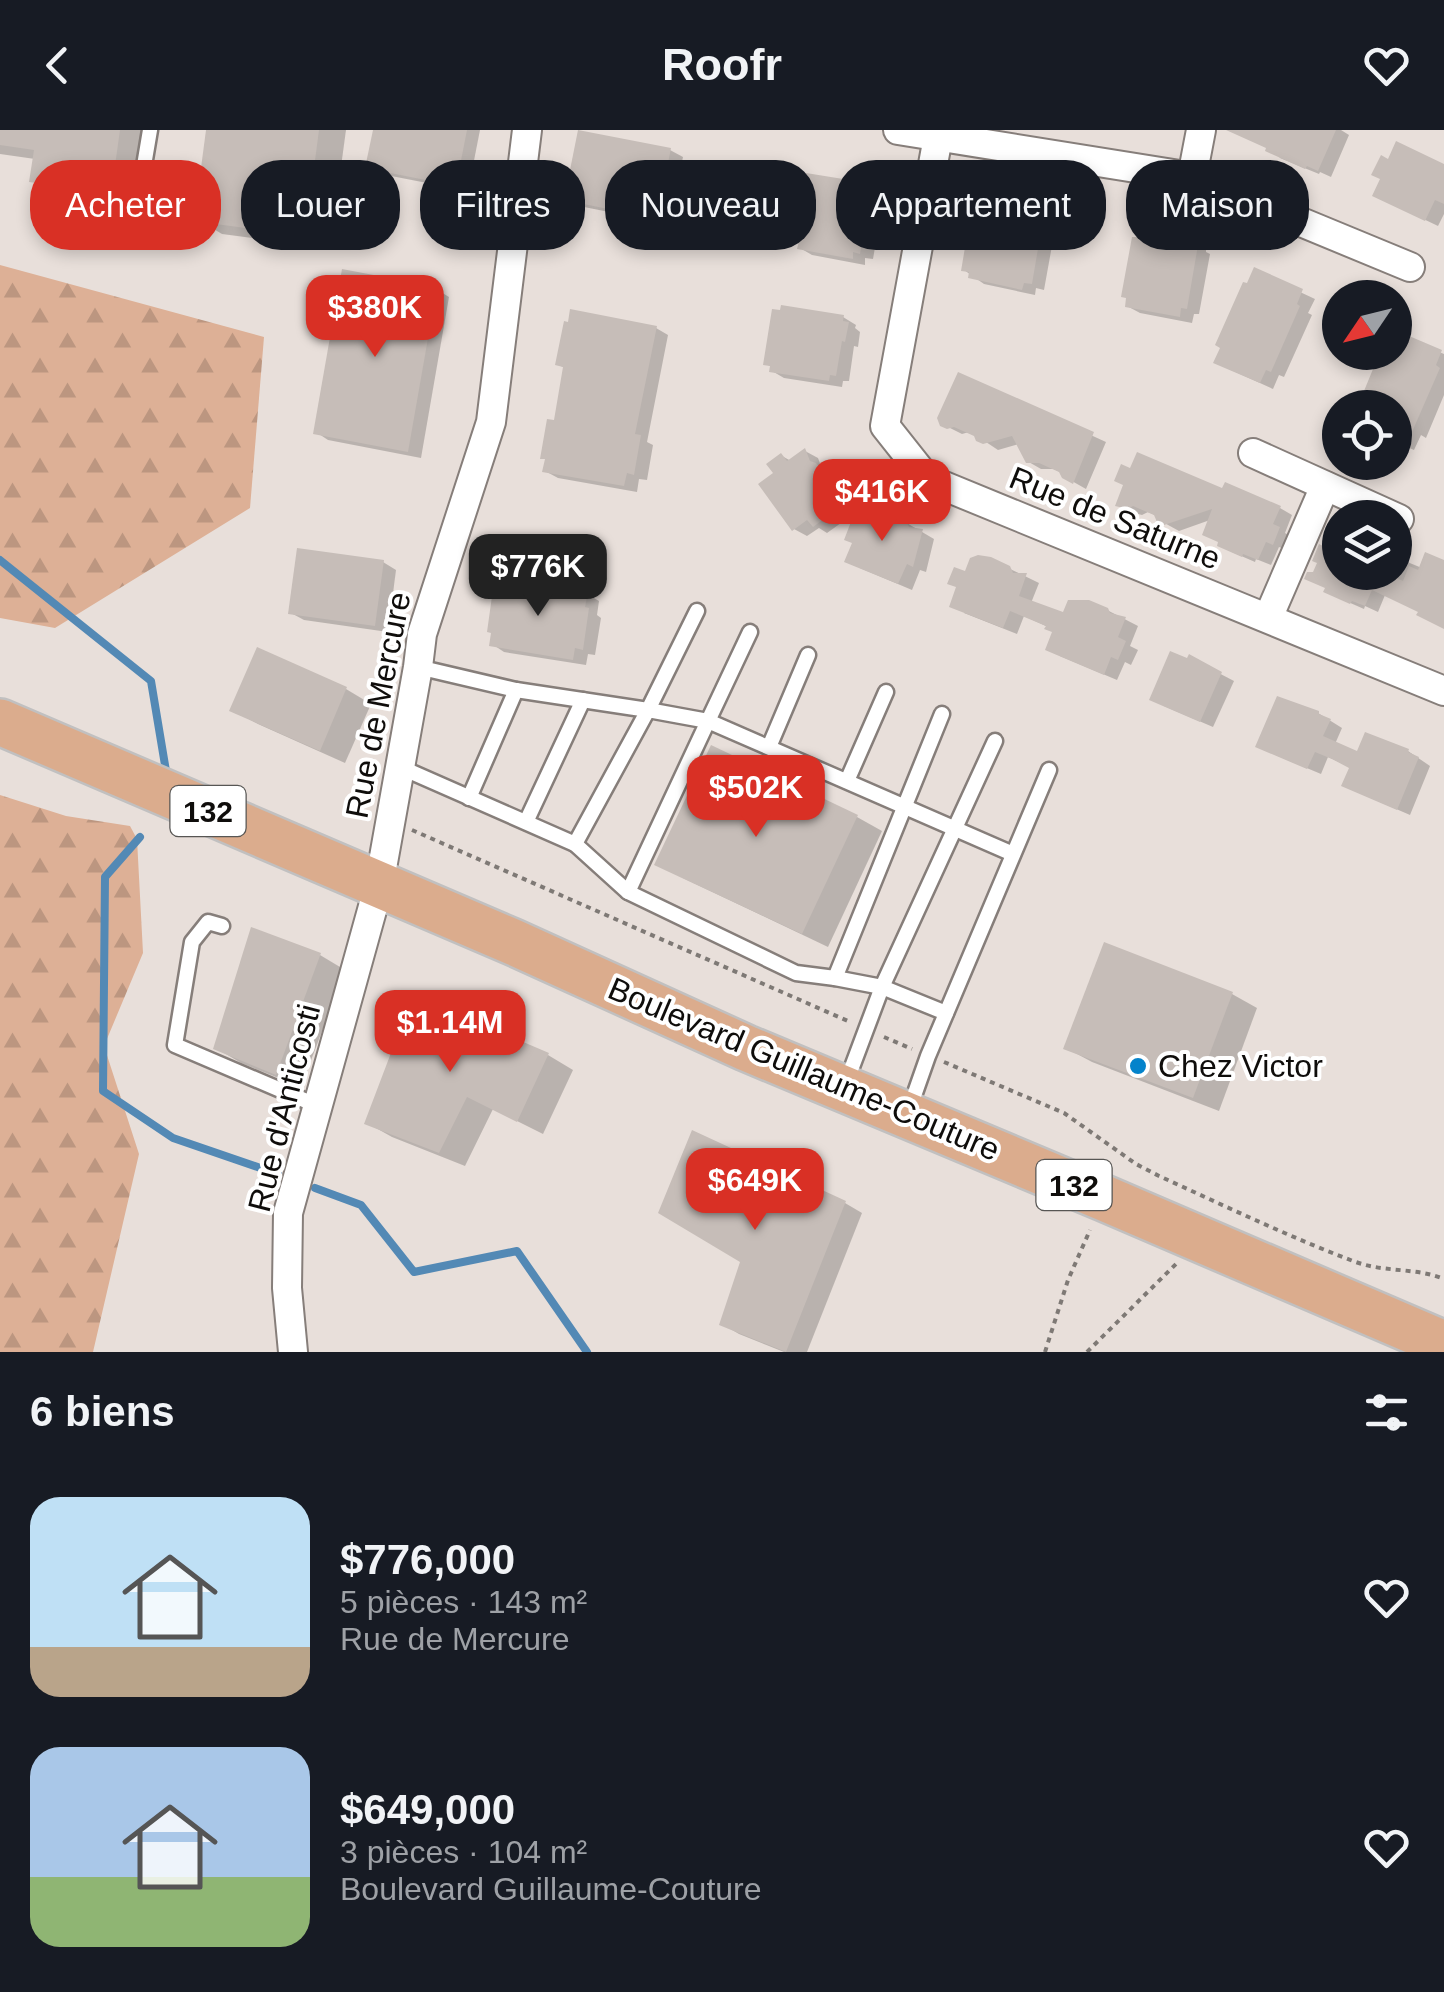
<!DOCTYPE html>
<html lang="fr">
<head>
<meta charset="utf-8">
<style>
	:root { --surface:#171b24; --page:#242831; --text:#f1f3f6; --muted:#9ea1a6; --accent:#d93025 }
	body { margin:0; font-family:Helvetica,sans-serif; background:var(--page); color:var(--text); height:100vh; display:flex; flex-direction:column; font-size:38px; white-space:nowrap }
	* { box-sizing:border-box; margin:0 }
	p { font-size:32px; color:var(--muted) }
	.icon { flex:none; width:55px; height:55px; fill:none; stroke:currentColor; stroke-width:2; stroke-linecap:round; stroke-linejoin:round }
	.map { position:relative; height:1222px; overflow:hidden }
	.drawer { display:flex; flex-direction:column; background:var(--surface); flex:1 }
	.drawer>* { flex:none }
	.top-card { position:absolute; left:30px; top:30px; width:1385px; height:90px; display:flex; gap:20px }
	.needle { width:65px; rotate:235deg }
	.fabs { position:absolute; left:1322px; top:150px; display:grid; gap:20px }
	.fabs a { display:grid; place-items:center; width:90px; height:90px; border-radius:50%; background:var(--surface); box-shadow:0 5px 15px #0003; font-size:50px }
	.price { position:absolute; translate:-50% -85px; padding:0 22px; border-radius:20px; background:var(--accent); color:#fff; font-size:32px; line-height:65px; filter:drop-shadow(0 2px 5px #0008) }
	.price::after { content:''; position:absolute; left:50%; top:60px; width:30px; height:22px; margin-left:-15px; background:inherit; clip-path:polygon(0 0,100% 0,50% 100%) }
	.price.current { background:#222; color:#fff }
	ul { padding:0; list-style:none }
	li { display:flex; align-items:center; gap:30px; height:250px; padding:0 30px }
	li span { display:grid; place-items:center; flex:none; width:280px; height:200px; border-radius:30px; color:#555 }
	li>.icon { margin-inline-start:auto }
	span .icon { width:120px; height:120px; fill:#fffc; stroke-width:1 }
	li b { font-size:42px }
	h2 { display:flex; justify-content:space-between; align-items:center; height:120px; padding:0 30px; font-size:42px }
	.chip { padding:0 35px; border-radius:40px; background:var(--surface); box-shadow:0 5px 15px #0003; font-size:35px; line-height:90px }
	.chip.current { background:var(--accent); color:#fff }
	header { display:flex; justify-content:space-between; align-items:center; height:130px; padding:0 30px; background:var(--surface); font-size:45px; font-weight:800 }
	.map>svg:first-child { display:block }
</style>
</head>
<body>
<header><svg class="icon" aria-label="back" viewBox="0 0 24 24"><path d="M15 5l-7 7 7 7"/></svg>Roofr<svg class="icon" aria-label="heart" viewBox="0 0 24 24"><path d="M12 20l-8-8c-3-5 5-10 8-4 3-6 11-1 8 4z"/></svg></header>
<div class="map">
<svg width="1444" height="1222" viewBox="0 0 1444 1222">
	<defs>
		<pattern id="forest-firs" width="22" height="20" patternUnits="userSpaceOnUse" patternTransform="scale(2.5)"><rect width="22" height="20" fill="#ddb096"/><path d="M5 1l3.5 6h-7zM16 11l3.5 6h-7z" fill="#bc9680"/></pattern>
	</defs>
	<rect width="100%" height="100%" fill="#e8dfda"/>
	<!-- forest -->
	<g fill="url(#forest-firs)">
		<polygon points="0,135 264,207 250,378 55,498 0,488"/>
		<polygon points="0,665 66,686 130,696 137,709 143,823 104,916 139,1024 93,1222 0,1222"/>
	</g>
	<!-- shadow -->
	<g fill="#0003">
		<polygon points="0,0 147,0 136,77 57,65 32,51 35,29 0,24"/>
		<polygon points="208,0 346,0 330,118 222,104 197,89"/>
		<polygon points="375,0 480,0 468,61 381,44 368,36"/>
		<polygon points="1262,0 1341,0 1349,5 1331,47 1320,42 1319,44 1280,28"/>
		<polygon points="670,20 683,27 669,94 579,76 567,68"/>
		<polygon points="1444,37 1444,84 1438,96 1388,72"/>
		<polygon points="808,46 867,56 880,63 878,68 883,71 873,129 865,128 865,135 812,125 800,118"/>
		<polygon points="993,77 1004,83 1038,86 1051,94 1050,96 1055,99 1044,160 1036,158 1035,165 984,154 964,140"/>
		<polygon points="1176,112 1194,112 1206,119 1206,122 1210,124 1199,184 1194,184 1192,193 1140,183 1127,176"/>
		<polygon points="1255,141 1315,169 1308,183 1312,185 1284,247 1279,245 1273,259 1229,239 1249,156"/>
		<polygon points="436,159 449,167 421,328 328,310 316,302"/>
		<polygon points="843,187 856,195 855,198 860,202 858,217 854,216 849,251 843,251 842,257 784,248 772,241 772,237 766,234"/>
		<polygon points="656,198 668,205 647,312 653,315 647,350 639,349 637,362 558,348 545,341 565,238 557,234"/>
		<polygon points="1396,204 1444,224 1444,265 1426,308 1421,305 1414,320 1395,312"/>
		<polygon points="959,245 1106,312 1086,359 1063,346 1062,343 1054,339 1041,339 1027,331 1019,314 998,320 977,306 969,302 962,304 942,294"/>
		<polygon points="805,321 818,328 822,339 828,343 848,371 848,388 827,403 819,398 807,406 794,399 777,343 782,326 791,331"/>
		<polygon points="1224,361 1280,378 1292,385 1285,403 1292,407 1286,420 1279,417 1271,435 1256,429 1255,432 1232,422 1210,390 1179,401 1159,390 1157,386 1148,382 1142,385 1130,382 1118,375"/>
		<polygon points="905,392 934,409 926,442 920,440 912,460 860,438"/>
		<polygon points="1334,401 1340,403 1340,442 1395,442 1395,427 1422,438 1444,432 1444,498 1420,482 1385,465 1378,482 1365,476 1364,479 1339,468 1326,420"/>
		<polygon points="383,432 396,440 388,502 304,490 291,483"/>
		<polygon points="1008,438 1039,453 1031,473 1064,486 1107,480 1138,496 1130,516 1138,520 1131,535 1125,532 1117,550 1060,526 1055,502 1048,497 1024,486 1017,504 964,483 966,445"/>
		<polygon points="587,464 599,471 597,485 601,488 595,525 588,524 586,535 504,522 492,514"/>
		<polygon points="258,520 346,559 371,574 345,633 258,594 232,580"/>
		<polygon points="1190,528 1234,551 1213,597 1164,576"/>
		<polygon points="1318,583 1342,598 1335,614 1359,624 1408,621 1430,636 1410,685 1357,662 1352,638 1328,627 1321,644 1271,623"/>
		<polygon points="857,687 882,701 828,817 683,748"/>
		<polygon points="320,825 345,840 301,957 241,933 216,918"/>
		<polygon points="1232,864 1257,878 1219,981 1092,932 1066,918"/>
		<polygon points="548,925 573,940 543,1004 493,979 465,1036 392,1007 367,993"/>
		<polygon points="845,1073 862,1083 807,1222 784,1222 739,1204 722,1194 743,1131"/>
	</g>
	<g fill="none" stroke-linecap="round" stroke-linejoin="round">
		<!-- stream -->
		<g stroke="#5389b5" stroke-width="8">
			<polyline points="0,430 151,551 166,641"/>
			<polyline points="140,707 105,747 103,961 173,1008 278,1044"/>
			<polyline points="315,1058 361,1075 414,1142 517,1121 587,1222"/>
		</g>
	</g>
	<!-- building -->
	<g fill="#c6bdb8">
		<polygon points="0,0 120,0 111,64 29,52 34,20 0,15"/>
		<polygon points="206,0 319,0 305,106 194,91"/>
		<polygon points="373,0 467,0 456,56 365,38"/>
		<polygon points="578,0 671,18 657,89 564,70"/>
		<polygon points="1226,0 1336,0 1318,41 1307,36 1305,39 1265,21 1266,18"/>
		<polygon points="1396,11 1444,34 1444,74 1435,70 1425,91 1372,66 1380,49 1371,45 1381,25 1388,29"/>
		<polygon points="806,43 868,53 866,60 871,61 860,124 853,122 853,129 797,119 799,111 794,111"/>
		<polygon points="979,72 994,75 997,80 1016,83 1018,80 1039,84 1038,88 1043,89 1032,154 1024,153 1022,160 968,148 969,142 961,141 972,76 978,77"/>
		<polygon points="1137,103 1174,110 1174,106 1194,109 1194,114 1198,115 1187,179 1181,178 1180,187 1125,177 1126,168 1121,167 1132,107 1137,107"/>
		<polygon points="1254,137 1303,159 1297,174 1300,176 1271,242 1266,240 1260,253 1213,233 1220,218 1215,215 1243,152 1247,153"/>
		<polygon points="342,139 437,157 408,322 313,304"/>
		<polygon points="781,175 844,185 843,191 849,192 845,212 842,211 836,246 830,245 829,251 769,242 770,236 763,235 772,179 780,180"/>
		<polygon points="570,179 657,196 635,304 641,305 634,345 627,343 624,356 542,342 545,329 540,329 547,289 554,290 563,237 555,235 564,191 568,192"/>
		<polygon points="1395,200 1442,220 1436,235 1440,238 1412,302 1395,295 1395,278 1357,278 1380,222 1395,222"/>
		<polygon points="958,242 1094,302 1073,354 1062,348 1059,342 1039,333 1026,333 1012,306 983,314 976,311 974,306 954,297 947,299 940,296 937,288"/>
		<polygon points="805,318 810,331 816,333 836,362 836,380 813,397 807,390 792,401 758,354 773,343 766,334 781,323 787,331"/>
		<polygon points="1137,322 1222,358 1225,352 1281,376 1273,394 1280,397 1273,415 1266,412 1258,430 1243,424 1242,427 1217,416 1218,412 1202,405 1212,379 1164,395 1157,392 1154,385 1133,376 1128,379 1115,376 1123,355 1114,351 1121,334 1130,338"/>
		<polygon points="874,379 880,383 894,385 906,390 909,397 923,399 913,437 907,434 898,454 844,432 852,413 844,410 854,384"/>
		<polygon points="1339,381 1340,442 1384,442 1403,451 1409,436 1418,440 1425,422 1444,430 1444,499 1416,485 1418,482 1372,460 1365,476 1352,471 1350,474 1323,462 1325,458 1304,449 1307,442 1313,442 1317,433 1312,431 1319,414 1325,417"/>
		<polygon points="297,418 384,430 375,496 288,484"/>
		<polygon points="978,425 991,427 1010,436 1013,443 1027,443 1019,466 1063,482 1068,470 1089,470 1108,478 1110,483 1126,487 1118,507 1126,511 1118,530 1111,527 1104,545 1045,520 1052,502 1044,499 1046,496 1010,481 1003,498 949,477 956,457 947,454 954,437 965,441 970,428"/>
		<polygon points="501,447 588,462 585,477 589,478 583,520 575,518 573,530 489,516 491,503 487,502 493,459 500,460"/>
		<polygon points="257,517 347,557 320,621 229,581"/>
		<polygon points="1170,521 1187,528 1189,524 1222,542 1200,592 1149,570"/>
		<polygon points="1277,566 1319,581 1319,584 1331,589 1323,606 1357,621 1365,602 1409,619 1408,622 1419,627 1397,680 1341,656 1349,638 1332,629 1315,622 1307,639 1255,617"/>
		<polygon points="711,615 858,685 802,804 654,735"/>
		<polygon points="251,797 321,823 276,945 213,919"/>
		<polygon points="1104,812 1233,862 1193,968 1063,919"/>
		<polygon points="413,865 549,923 517,992 467,967 439,1023 364,994"/>
		<polygon points="692,1000 846,1071 786,1222 719,1195 740,1132 658,1083"/>
	</g>
	<g fill="none" stroke-linecap="round" stroke-linejoin="round">
		<!-- service casing -->
		<g stroke="#867e7a" stroke-width="19">
			<g id="service">
				<polyline points="134,95 150,0"/>
				<polyline points="750,502 708,591 1013,724"/>
				<polyline points="418,537 516,560 648,580 697,481"/>
				<polyline points="942,584 835,848 882,857 946,883"/>
				<polyline points="769,617 808,525"/>
				<polyline points="400,637 575,714 648,580 708,591 628,762 796,843 835,848"/>
				<polyline points="847,651 886,562"/>
				<polyline points="469,668 516,560"/>
				<polyline points="526,692 583,570"/>
				<polyline points="575,714 628,762"/>
				<polyline points="222,796 208,792 192,812 175,915 318,976"/>
				<polyline points="846,953 882,857 995,611"/>
				<polyline points="909,980 928,926 1049,640"/>
			</g>
		</g>
		<!-- minor casing -->
		<g stroke="#867e7a" stroke-width="32">
			<g id="minor">
				<polyline points="898,0 1192,47 1410,137"/>
				<polyline points="938,7 885,296 927,349 1444,561"/>
				<polyline points="1192,47 1201,0"/>
				<polyline points="1253,323 1399,389"/>
				<polyline points="1268,488 1325,356"/>
				<polyline points="293,1222 287,1158 288,1083 379,755 418,537 422,504 491,292 527,0"/>
			</g>
		</g>
		<!-- primary casing -->
		<g stroke="#c1c0c0" stroke-width="50">
			<polyline id="primary" points="0,592 513,812 746,918 1104,1068 1444,1214"/>
		</g>
		<!-- path -->
		<g stroke="#7e7975" stroke-width="4" stroke-dasharray="5 5" stroke-linecap="butt">
			<polyline points="412,700 848,891"/>
			<polyline points="884,907 912,919"/>
			<path d="M944,932l120,51 72,51 23,12c64,29 128,60 194,85 31,12 62,6 91,18"/>
			<polyline points="1045,1222 1068,1150 1090,1100"/>
			<polyline points="1087,1222 1176,1134"/>
		</g>
		<!-- service -->
		<use href="#service" stroke="#fff" stroke-width="14"/>
		<!-- minor -->
		<use href="#minor" stroke="#fff" stroke-width="28"/>
		<!-- primary -->
		<use href="#primary" stroke="#dbac8d" stroke-width="45"/>
	</g>
	<!-- markers -->
	<circle fill="#0483cb" stroke="#fff" stroke-width="4" cx="1138" cy="936" r="10"/>
	<g text-anchor="middle" dominant-baseline="central" stroke-width="8" stroke-linejoin="round" paint-order="stroke">
		<!-- shield labels -->
		<g fill="#fff" stroke="#575654" stroke-width="2.5">
			<rect x="170.5" y="656" width="75" height="50" rx="8"/>
			<rect x="1036.5" y="1030" width="75" height="50" rx="8"/>
		</g>
		<g font-size="30" font-weight="bold" fill="#0f0d0b">
			<text x="208" y="681">132</text>
			<text x="1074" y="1055">132</text>
		</g>
		<!-- street labels -->
		<g font-size="32" fill="#0f0d0b" stroke="#fff">
			<text transform="translate(1115 388) rotate(22)">Rue de Saturne</text>
			<text transform="translate(378 575) rotate(-79)">Rue de Mercure</text>
			<text transform="translate(804 939) rotate(23)">Boulevard Guillaume-Couture</text>
			<text transform="translate(284 978) rotate(-76)">Rue d'Anticosti</text>
		</g>
		<!-- poi labels -->
		<g font-size="32" fill="#0f0d0b" stroke="#fff" text-anchor="start">
			<text x="1158" y="936">Chez Victor</text>
		</g>
	</g>
</svg>
<div class="fabs">
<a><svg class="needle" viewBox="-14 -14 28 28"><path d="M0-13l5 13h-10z" fill="#e53935"/><path d="M0 13l5-13h-10z" fill="#9ea1a6"/></svg></a>
<a><svg class="icon" aria-label="locate" viewBox="0 0 24 24"><circle cx="12" cy="12" r="6"/><path d="M12 2v4M12 18v4M2 12h4M18 12h4"/></svg></a>
<a><svg class="icon" aria-label="layers" viewBox="0 0 24 24"><path d="M12 4l9 5-9 5-9-5zM3 14l9 5 9-5"/></svg></a>
</div>
<b class="price" style="left:375px;top:230px">$380K</b>
<b class="price" style="left:882px;top:414px">$416K</b>
<b class="price current" style="left:538px;top:489px">$776K</b>
<b class="price" style="left:756px;top:710px">$502K</b>
<b class="price" style="left:450px;top:945px">$1.14M</b>
<b class="price" style="left:755px;top:1103px">$649K</b>
<div class="top-card">
<a class="chip current">Acheter</a>
<a class="chip">Louer</a>
<a class="chip">Filtres</a>
<a class="chip">Nouveau</a>
<a class="chip">Appartement</a>
<a class="chip">Maison</a>
</div>
</div>
<section class="drawer">
<h2>6 biens<svg class="icon" aria-label="filters" viewBox="0 0 24 24"><path d="M4 7h16M4 17h16"/><circle cx="9" cy="7" r="2"/><circle cx="15" cy="17" r="2"/></svg></h2>
<ul>
<li><span style="background:linear-gradient(#bfe0f5 75%,#b9a48a 0)"><svg class="icon" aria-label="home" viewBox="0 0 24 24"><path d="M3 11l9-7 9 7M6 9v11h12V9"/></svg></span><div><b>$776,000</b><p>5 pièces · 143 m²</p><p>Rue de Mercure</p></div><svg class="icon" aria-label="heart" viewBox="0 0 24 24"><path d="M12 20l-8-8c-3-5 5-10 8-4 3-6 11-1 8 4z"/></svg></li>
<li><span style="background:linear-gradient(#a9c7e8 65%,#8fb573 0)"><svg class="icon" aria-label="home" viewBox="0 0 24 24"><path d="M3 11l9-7 9 7M6 9v11h12V9"/></svg></span><div><b>$649,000</b><p>3 pièces · 104 m²</p><p>Boulevard Guillaume-Couture</p></div><svg class="icon" aria-label="heart" viewBox="0 0 24 24"><path d="M12 20l-8-8c-3-5 5-10 8-4 3-6 11-1 8 4z"/></svg></li>
</ul>
</section>
</body>
</html>
